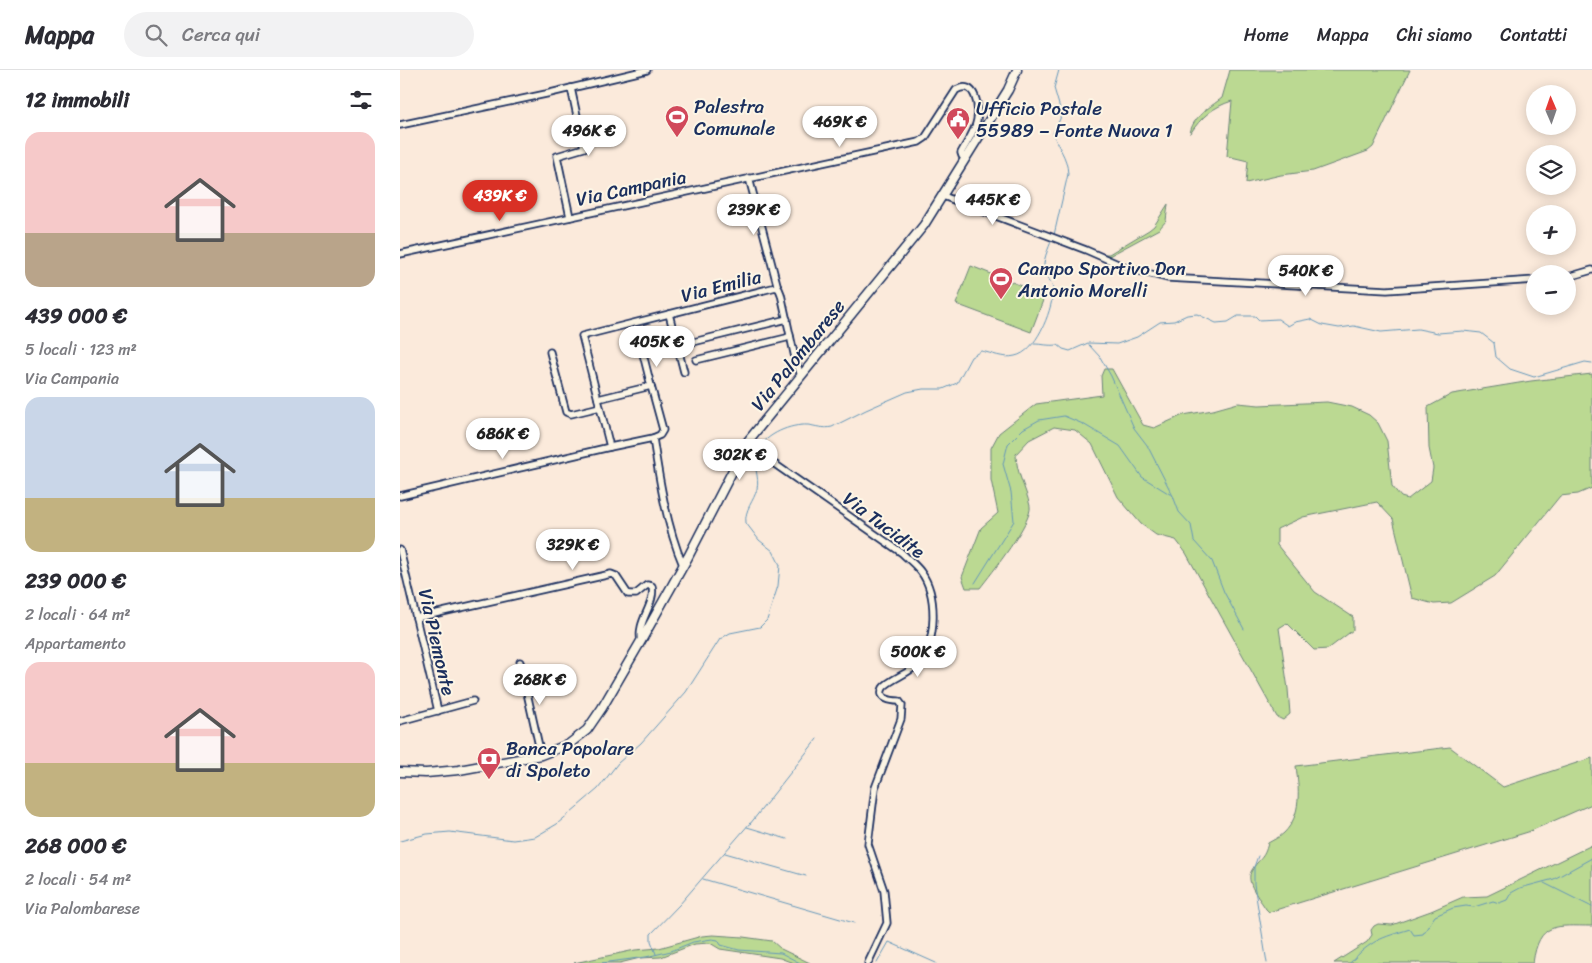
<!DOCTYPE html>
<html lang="it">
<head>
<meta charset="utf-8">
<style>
	:root { --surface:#fff; --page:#f2f2f3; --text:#2b2b33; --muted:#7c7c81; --line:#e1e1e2; --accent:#d93025 }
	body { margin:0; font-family:Sriracha,sans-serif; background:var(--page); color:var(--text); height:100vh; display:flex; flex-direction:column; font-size:19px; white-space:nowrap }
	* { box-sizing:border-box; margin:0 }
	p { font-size:16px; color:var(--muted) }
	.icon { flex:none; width:28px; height:28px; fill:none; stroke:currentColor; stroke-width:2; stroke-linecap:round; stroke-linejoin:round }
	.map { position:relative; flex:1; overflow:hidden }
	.sheet { display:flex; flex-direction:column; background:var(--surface); width:400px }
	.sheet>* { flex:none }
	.needle { width:32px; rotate:358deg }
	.buttons { position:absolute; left:1126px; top:15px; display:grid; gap:10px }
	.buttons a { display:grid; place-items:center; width:50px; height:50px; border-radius:50%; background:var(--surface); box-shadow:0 2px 12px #0003; font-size:25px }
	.price { position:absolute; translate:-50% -42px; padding:0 11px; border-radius:18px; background:#fff; color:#222; font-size:16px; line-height:32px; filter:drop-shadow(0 1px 2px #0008) }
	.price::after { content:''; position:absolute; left:50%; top:30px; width:15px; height:11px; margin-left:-8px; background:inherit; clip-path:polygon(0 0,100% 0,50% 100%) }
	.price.current { background:var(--accent); color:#fff }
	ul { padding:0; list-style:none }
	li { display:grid; align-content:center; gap:10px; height:265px; padding:0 25px }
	li span { display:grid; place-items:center; height:155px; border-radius:15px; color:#555 }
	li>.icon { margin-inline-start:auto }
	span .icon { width:90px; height:90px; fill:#fffc; stroke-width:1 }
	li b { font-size:21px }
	h2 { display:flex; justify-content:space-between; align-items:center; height:60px; padding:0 25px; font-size:21px }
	header { display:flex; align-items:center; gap:30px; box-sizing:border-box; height:70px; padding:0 25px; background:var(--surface); border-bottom:1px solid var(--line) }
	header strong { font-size:24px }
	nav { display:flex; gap:28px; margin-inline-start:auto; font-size:18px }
	.search { width:350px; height:45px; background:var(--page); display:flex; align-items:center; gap:12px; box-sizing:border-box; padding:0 18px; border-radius:28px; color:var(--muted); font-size:19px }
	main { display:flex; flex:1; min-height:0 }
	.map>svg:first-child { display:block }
</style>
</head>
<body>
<header>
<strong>Mappa</strong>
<div class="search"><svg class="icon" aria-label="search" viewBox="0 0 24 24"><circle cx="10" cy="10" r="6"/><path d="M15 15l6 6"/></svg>Cerca qui</div>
<nav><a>Home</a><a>Mappa</a><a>Chi siamo</a><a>Contatti</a></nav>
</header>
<main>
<section class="sheet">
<h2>12 immobili<svg class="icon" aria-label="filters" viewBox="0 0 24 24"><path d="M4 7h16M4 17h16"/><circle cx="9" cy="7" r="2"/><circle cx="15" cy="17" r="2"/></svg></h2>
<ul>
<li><span style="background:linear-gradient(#f6c9c9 65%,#b9a48a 0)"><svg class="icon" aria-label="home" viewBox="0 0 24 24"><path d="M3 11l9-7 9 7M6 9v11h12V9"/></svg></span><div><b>439 000 €</b><p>5 locali · 123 m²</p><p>Via Campania</p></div></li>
<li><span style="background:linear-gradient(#c9d6e8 65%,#c2b280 0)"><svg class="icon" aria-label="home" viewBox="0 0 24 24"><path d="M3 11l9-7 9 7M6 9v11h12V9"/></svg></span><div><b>239 000 €</b><p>2 locali · 64 m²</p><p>Appartamento</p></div></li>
<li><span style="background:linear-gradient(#f6c9c9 65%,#c2b280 0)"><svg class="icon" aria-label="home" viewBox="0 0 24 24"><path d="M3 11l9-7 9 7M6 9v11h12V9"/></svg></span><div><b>268 000 €</b><p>2 locali · 54 m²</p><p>Via Palombarese</p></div></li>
</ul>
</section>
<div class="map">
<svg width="1192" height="893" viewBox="0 0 1192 893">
	<rect width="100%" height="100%" fill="#fbeadb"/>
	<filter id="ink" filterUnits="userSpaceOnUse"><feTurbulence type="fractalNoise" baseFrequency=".02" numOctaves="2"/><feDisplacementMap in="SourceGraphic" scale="10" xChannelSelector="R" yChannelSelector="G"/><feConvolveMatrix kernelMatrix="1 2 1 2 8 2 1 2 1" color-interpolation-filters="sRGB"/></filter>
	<g filter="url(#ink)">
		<!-- green -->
		<g fill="#bbd992" stroke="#6b8478">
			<path d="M830,0h180l-37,77 -5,4 -55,20 -32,4 -35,8 2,-22 -21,-5 5,-55c-19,6 -31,16 -42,33 2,-17 19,-26 32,-36z"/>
			<polygon points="768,134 766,151 759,159 709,186 705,186 702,184 709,184 749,160 754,156"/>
			<polygon points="571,196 645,225 631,262 556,234"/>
			<path d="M704,299h8l31,56 11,3 29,-13 30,-5 25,-7 21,2 68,-3 25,5 17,8 9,8 9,18 5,45 9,11 7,2 23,-18 2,-13 -4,-20 -1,-41 24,-13 79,-13 61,-7v114l-14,6 -18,2 -65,80 -44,27 -17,1 -22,-6 -19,-79 -16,-17 -74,15 -26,12v16l38,47 38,25v13l-25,19 -14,1 -27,-27 -8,5 9,61 2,25 -7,6 -6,-3 -91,-164 -10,-13 -20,-5 -15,-11 -23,-27 -26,-53 -17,-14 -21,-3 -25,13 -13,14c0,19 10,34 14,52 3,15 -39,68 -50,82h-14l-4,-11 19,-49 17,-15 -7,-33v-32l8,-15 37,-29 66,-9 -1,-19z"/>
			<path d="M1050,677l53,40 89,-29v46l-64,28 -259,80 -3,-3c-6,-10 -22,-27 -14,-39 7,-12 12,-10 16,-27 5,-3 12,-6 16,-10 18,-18 15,-44 12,-67z"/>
			<path d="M1192,775v81c-36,0 -53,-5 -59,37h-199l33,-21 5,-7 -1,-5 3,-4 4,-2 14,1 39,-14 32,-14 24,-1z"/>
			<polygon points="313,865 343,867 372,871 381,879 410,893 393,893 380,888 320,879 310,873 295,874 261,887 240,888 220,893 174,893 235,880 259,878 302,866"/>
		</g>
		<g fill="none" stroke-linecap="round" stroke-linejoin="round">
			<!-- stream -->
			<g stroke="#6497ba" stroke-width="1">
				<path d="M654,165l14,-61c-1,-19 -10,-25 -15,-41l7,-14 1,-7 -7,-24 5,-18"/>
				<path d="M634,274c9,0 13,2 24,1l5,4 7,2 18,-8 29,1 20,-7 23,-15 14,-1 13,-6 10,-1 19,9 12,-1 10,-6h17l4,4 19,-1 10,7 7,-4 15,-3 12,6 17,3 15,-2 27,6 37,-3 20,4 25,-2 18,2 13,10 2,14 14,12 24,8 51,-15 7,1"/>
				<polyline points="689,275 700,287 711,306 734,358 747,375 773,426 779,442 791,455 794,471 812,491 824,522 844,559"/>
				<path d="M358,379c9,-15 32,-25 50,-24 8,1 15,4 24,2l34,-17 41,-18 16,-3h20l14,-6 14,-26 10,-6c11,2 22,8 34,5 21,-4 36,-43 38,-63 1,-9 -5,-13 -8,-21 -4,-10 4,-24 7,-33"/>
				<polyline points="575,513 614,451 611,422 603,394 608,374 623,359 639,350 664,346 683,354 720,376 742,407 773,426"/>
				<polyline points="350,754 417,669"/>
				<polyline points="347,757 387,769"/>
				<path d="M0,771l27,-7 23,-2 63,8 22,-3 22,-13 41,-35 20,-26 23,-20 45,-51 34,-53 10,-6 30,-6 7,-7 11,-34 2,-21 -7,-14 -14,-11 -13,-17c-2,-13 8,-22 11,-34 3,-13 -5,-24 -1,-37"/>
				<polyline points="325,783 406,806"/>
				<polyline points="858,786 854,797 854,814 867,893"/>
				<polyline points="303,809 454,853"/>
				<polyline points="1144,813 1192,837"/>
				<polyline points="256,884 251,871 251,864 280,834 350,753"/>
				<polyline points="202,893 246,887 271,881 293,872 312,869 318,870 321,875 339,880 381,883 400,893"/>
				<polyline points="477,893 489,872 536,893"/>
				<path d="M950,893c21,-23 31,-25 60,-34l4,6 9,-1 12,-18 18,-8 13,-2 8,1 19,-6 6,2 8,-3 4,-7 9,-5 34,-9 38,-21"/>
			</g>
			<!-- minor casing -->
			<g stroke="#1b2f5e" stroke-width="9">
				<g id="minor">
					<polyline points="0,55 146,24 247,0"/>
					<polyline points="349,108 378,218"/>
					<polyline points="543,126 686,180 727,198 767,208 987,220 1135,210"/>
					<polyline points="170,147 157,86 184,78 171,18"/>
					<path d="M0,184l519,-112 6,-4 31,-48c20,-11 23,17 21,30 -2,12 -11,23 -16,33l1,3 4,2"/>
					<polyline points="1168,207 1192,200"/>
					<polyline points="269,244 284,302"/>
					<polyline points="277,276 387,249"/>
					<polyline points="150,282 166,342 171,344 200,337"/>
					<polyline points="243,284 251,316"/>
					<polyline points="296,290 386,268 390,266"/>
					<polyline points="198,329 251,316 263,360 260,365 253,368"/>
					<path d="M346,374l156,109c6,6 14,12 19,19 17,23 16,71 -3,92 -8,9 -30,16 -35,24 -6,11 9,13 16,13l3,4 -1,14 -26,69 -7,56 16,47 3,32 -19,40"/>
					<polyline points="0,426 210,377"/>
					<polyline points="0,480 38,641"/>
					<path d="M283,495c-16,-37 -24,-87 -30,-127l-43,9 -28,-111 194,-49 3,2 2,5 14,64 6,18"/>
					<path d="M16,548l195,-44 5,2 12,18h8l11,-9 5,1c4,19 -16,35 -11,55"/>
					<polyline points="120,592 141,685"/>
					<polyline points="0,651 73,631"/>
				</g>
			</g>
			<!-- secondary casing -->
			<g stroke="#1b2f5e" stroke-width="11">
				<polyline id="secondary" points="0,702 26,703 59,700 141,685 169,674 187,660 202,638 241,571 288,487 348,371 524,155 608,20 617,0"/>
			</g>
			<!-- minor -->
			<use href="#minor" stroke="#fcf5e5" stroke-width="5.5"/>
			<!-- secondary -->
			<use href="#secondary" stroke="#fcf5e5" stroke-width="8"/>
		</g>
	</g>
	<!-- icons -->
	<defs>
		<g id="stadium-pin" transform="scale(1.25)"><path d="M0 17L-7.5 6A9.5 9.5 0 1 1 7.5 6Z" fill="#d1495b" stroke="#fcf5e5"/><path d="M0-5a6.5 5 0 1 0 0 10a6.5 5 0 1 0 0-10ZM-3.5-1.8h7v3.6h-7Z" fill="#fff"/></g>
		<g id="civic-pin" transform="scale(1.25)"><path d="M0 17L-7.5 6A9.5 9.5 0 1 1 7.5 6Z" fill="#d1495b" stroke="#fcf5e5"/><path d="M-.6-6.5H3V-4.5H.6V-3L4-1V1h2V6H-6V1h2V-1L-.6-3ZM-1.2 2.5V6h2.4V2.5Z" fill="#fff"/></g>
		<g id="bank-pin" transform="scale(1.25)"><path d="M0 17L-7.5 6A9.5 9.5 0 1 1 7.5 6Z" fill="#d1495b" stroke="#fcf5e5"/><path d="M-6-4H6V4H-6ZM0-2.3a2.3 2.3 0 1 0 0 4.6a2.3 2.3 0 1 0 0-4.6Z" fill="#fff"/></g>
	</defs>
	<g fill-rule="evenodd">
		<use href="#stadium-pin" x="277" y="47"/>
		<use href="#civic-pin" x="558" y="49"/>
		<use href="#stadium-pin" x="601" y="209"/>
		<use href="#bank-pin" x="89" y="689"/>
	</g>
	<g text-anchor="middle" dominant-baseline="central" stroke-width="4" stroke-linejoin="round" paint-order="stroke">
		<!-- poi labels -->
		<g font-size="19" fill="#1b2f5e" stroke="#fcf5e5" text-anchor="start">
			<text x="294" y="36">Palestra<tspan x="294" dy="22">Comunale</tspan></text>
			<text x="576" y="38">Ufficio Postale<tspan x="576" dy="22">55989 – Fonte Nuova 1</tspan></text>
			<text x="618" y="198">Campo Sportivo Don<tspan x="618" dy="22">Antonio Morelli</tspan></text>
			<text x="106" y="678">Banca Popolare<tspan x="106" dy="22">di Spoleto</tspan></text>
		</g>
		<!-- street labels -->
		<g font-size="19" fill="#1b2f5e" stroke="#fcf5e5">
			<text transform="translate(231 118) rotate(-12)">Via Campania</text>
			<text transform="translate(321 216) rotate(-14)">Via Emilia</text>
			<text transform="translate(398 285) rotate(-51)">Via Palombarese</text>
			<text transform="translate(484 455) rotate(37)">Via Tucidite</text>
			<text transform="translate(37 572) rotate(77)">Via Piemonte</text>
		</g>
	</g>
</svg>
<div class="buttons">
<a><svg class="needle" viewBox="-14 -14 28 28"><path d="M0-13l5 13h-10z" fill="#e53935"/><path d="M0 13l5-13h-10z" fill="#7c7c81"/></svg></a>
<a><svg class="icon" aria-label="layers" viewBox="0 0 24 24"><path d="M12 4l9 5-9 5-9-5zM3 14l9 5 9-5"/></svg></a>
<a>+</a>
<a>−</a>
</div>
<b class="price" style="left:440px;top:78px">469K €</b>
<b class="price" style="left:189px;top:87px">496K €</b>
<b class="price current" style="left:100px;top:152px">439K €</b>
<b class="price" style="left:593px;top:156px">445K €</b>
<b class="price" style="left:354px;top:166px">239K €</b>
<b class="price" style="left:906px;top:227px">540K €</b>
<b class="price" style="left:257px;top:298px">405K €</b>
<b class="price" style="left:103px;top:390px">686K €</b>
<b class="price" style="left:340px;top:411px">302K €</b>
<b class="price" style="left:173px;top:501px">329K €</b>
<b class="price" style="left:518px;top:608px">500K €</b>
<b class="price" style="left:140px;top:636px">268K €</b>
</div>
</main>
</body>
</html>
